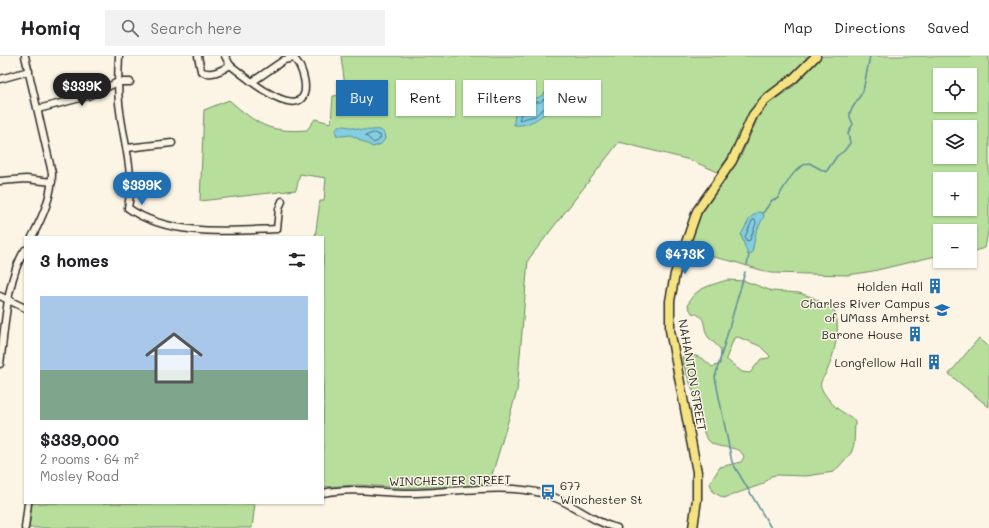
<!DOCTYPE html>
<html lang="en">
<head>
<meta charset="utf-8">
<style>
	:root { --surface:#fff; --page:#f2f2f2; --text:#202124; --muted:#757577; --line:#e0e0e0; --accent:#1f6fb2 }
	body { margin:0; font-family:Mali,sans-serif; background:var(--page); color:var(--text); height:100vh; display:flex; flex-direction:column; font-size:15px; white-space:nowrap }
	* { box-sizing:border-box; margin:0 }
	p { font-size:13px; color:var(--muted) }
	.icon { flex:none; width:22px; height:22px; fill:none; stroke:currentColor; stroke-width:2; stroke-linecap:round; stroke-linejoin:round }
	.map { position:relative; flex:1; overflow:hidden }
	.details { position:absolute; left:24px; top:180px; width:300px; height:268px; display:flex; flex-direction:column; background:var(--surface); border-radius:0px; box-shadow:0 1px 3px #0004 }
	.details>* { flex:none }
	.banner { position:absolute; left:336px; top:24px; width:380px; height:36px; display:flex; gap:8px }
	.fabs { position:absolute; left:933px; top:12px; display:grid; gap:8px }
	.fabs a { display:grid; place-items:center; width:44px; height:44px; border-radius:0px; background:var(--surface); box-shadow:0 1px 3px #0004; font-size:20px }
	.price { position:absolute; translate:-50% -34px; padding:0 9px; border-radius:14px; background:var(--accent); color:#fff; font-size:13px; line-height:26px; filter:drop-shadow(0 1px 2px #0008) }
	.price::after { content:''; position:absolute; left:50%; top:24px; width:12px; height:9px; margin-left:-6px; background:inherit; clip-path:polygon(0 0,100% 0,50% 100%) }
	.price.selected { background:#222; color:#fff }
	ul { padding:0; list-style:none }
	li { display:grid; align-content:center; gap:8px; height:212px; padding:0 16px }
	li+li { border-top:1px solid var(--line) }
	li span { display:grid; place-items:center; height:124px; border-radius:0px; color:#555 }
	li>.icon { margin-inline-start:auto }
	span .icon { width:72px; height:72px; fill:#fffc; stroke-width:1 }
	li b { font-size:17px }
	h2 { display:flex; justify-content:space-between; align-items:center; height:48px; padding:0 16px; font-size:17px }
	.pill { padding:0 14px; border-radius:0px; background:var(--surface); box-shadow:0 1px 3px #0004; font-size:14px; line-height:36px }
	.pill.selected { background:var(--accent); color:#fff }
	header { display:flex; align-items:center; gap:24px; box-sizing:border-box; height:56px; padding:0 20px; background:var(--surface); border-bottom:1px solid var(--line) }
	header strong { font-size:19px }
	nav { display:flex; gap:22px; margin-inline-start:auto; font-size:14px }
	.search { width:280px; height:36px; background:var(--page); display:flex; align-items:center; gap:10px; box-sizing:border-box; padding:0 14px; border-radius:0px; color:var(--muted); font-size:15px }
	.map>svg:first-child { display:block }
</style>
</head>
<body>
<header>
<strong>Homiq</strong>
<div class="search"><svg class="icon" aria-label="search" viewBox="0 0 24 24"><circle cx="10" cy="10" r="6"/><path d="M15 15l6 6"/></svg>Search here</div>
<nav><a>Map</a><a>Directions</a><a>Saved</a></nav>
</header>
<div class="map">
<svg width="989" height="472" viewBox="0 0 989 472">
	<rect width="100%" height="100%" fill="#fcf5e5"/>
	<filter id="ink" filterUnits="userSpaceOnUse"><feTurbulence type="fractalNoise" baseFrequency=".025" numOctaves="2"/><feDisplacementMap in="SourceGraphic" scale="8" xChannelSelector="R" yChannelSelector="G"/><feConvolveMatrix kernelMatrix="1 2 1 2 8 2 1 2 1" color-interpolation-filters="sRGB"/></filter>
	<g filter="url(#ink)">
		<!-- green -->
		<g fill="#b7df9b" stroke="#718563" fill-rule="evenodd">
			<path d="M341,0h470l-23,23 -23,15 -10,11 -22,45 -15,22 -28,-12 -71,-18 -91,118 -11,131 -28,94 -82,3 -49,-3 -35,2v-250h-8l5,-36h4l2,-23 -26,-4 -4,16 -96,11 4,-91 25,-10c28,24 39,33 78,30l8,-11 16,4 2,-27 13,-2z"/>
			<path d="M822,0h167v171l-4,21 -15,4v-21h-30v24l-67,16 -25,4 -77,-2 -40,-12 -44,-10 16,-42 38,-53 18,-41 10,-12 24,-16zM940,19h30v30h-30zM940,71h30v30h-30zM940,123h30v30h-30z"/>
			<path d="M727,224l18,1 27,10 27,2 13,4 22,13c8,16 0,45 -7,61 -2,5 -8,10 -6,16 2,7 12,18 17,22 6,5 14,7 17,13l-1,23 -3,8 -17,19 -28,4 -29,-1 -6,1 -8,8 -39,14 -11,-6 -3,-9 10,-16 21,-5 3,-5c-5,-14 -26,-6 -35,-16 -8,-9 -7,-20 -10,-31 -4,-19 -14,-35 -17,-53l4,-3c11,1 19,5 26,13l8,-3 1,-14c-4,-5 -8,-8 -12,-12 -8,-10 0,-22 -17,-25l-4,-7c3,-17 24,-21 39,-26zM738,281l22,9 10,10 -1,2 -8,1 -11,14 -8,-1 -16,-13 8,-21z"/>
			<polygon points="979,282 989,291 989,351 949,318"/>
			<polygon points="32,447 255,447 252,472 29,472"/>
		</g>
		<!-- water -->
		<g fill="#82cfe2" stroke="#5f8d99">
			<path d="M554,31l5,7 1,5c-13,13 -27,28 -46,26 0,-8 2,-25 11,-28 4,-1 9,1 13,1z"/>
			<path d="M338,70c10,-1 19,4 29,4 7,1 12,-3 17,3l1,6 -4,5 -8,3 -22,-12 -10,1 -5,-1v-5z"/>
			<polygon points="758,156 763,157 764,160 756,176 752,197 748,199 741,179 750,162"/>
		</g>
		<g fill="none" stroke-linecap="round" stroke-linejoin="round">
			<!-- shore -->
			<g stroke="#4e6d74" stroke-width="1">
				<polygon points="551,38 555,40 555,43 535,60 519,64 525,46 540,46"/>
				<polygon points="374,77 381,80 379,84 374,87 366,80"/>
				<polygon points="755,164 756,167 750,184 747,185 745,181 752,165"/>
			</g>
			<!-- stream -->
			<g stroke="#5f8d99" stroke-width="1.5">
				<path d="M763,157l9,-13 5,-1c8,-12 17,-33 32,-36l17,9 11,-16 7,-5 6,-8 -2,-10 5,-9 -3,-7v-5l13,-21 7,-35"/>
				<polyline points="747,209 749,199"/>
				<polyline points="745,216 715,321 732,406 771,472"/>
			</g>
			<!-- minor casing -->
			<g stroke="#2b2b2b" stroke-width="9">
				<g id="minor">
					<path d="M25,0l27,117c0,23 -9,43 -20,64"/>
					<path d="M119,0c-1,18 -2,37 1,55 4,33 15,63 8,97 41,29 102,23 149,21l2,-20 3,-8"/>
					<path d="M198,0l3,15c9,6 22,-1 29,-6l-5,-9"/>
					<path d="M230,9l22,17 32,-22 9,-2c10,6 19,39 4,43 -12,4 -36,-12 -45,-19"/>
					<polyline points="0,23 29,15"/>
					<polyline points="38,53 88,40 118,26 130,26"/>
					<polyline points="127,92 172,87"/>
					<polyline points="0,125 26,123 52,126"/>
					<polyline points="0,240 25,252"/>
					<path d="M0,308c5,-35 6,-85 25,-114"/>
					<path d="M323,437c29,-6 56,0 85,0 45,0 94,-11 137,1 26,7 46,28 72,34"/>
					<polyline points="25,472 28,447"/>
				</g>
			</g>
			<!-- major casing -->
			<g stroke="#2b2b2b" stroke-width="11">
				<polyline id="major" points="693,472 697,443 697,416 670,274 670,245 675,218 697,155 732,105 753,59 765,44 794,22 816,0"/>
			</g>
			<!-- minor -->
			<use href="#minor" stroke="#fcf5e5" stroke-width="6"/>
			<!-- major -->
			<use href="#major" stroke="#f5e382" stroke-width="8"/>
		</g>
	</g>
	<!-- icons -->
	<defs>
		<g id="building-bare" transform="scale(1.2)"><path d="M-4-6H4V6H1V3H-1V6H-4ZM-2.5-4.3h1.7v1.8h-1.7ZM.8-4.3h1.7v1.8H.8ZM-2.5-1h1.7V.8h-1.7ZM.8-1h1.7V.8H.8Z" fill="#1f6fb2" stroke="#fcf5e5" stroke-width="2.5" paint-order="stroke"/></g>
		<g id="university-bare" transform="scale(1.2)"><path d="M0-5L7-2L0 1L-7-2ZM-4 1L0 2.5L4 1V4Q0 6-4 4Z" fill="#1f6fb2" stroke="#fcf5e5" stroke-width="2.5" paint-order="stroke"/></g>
		<g id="bus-bare" transform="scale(1.2)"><path d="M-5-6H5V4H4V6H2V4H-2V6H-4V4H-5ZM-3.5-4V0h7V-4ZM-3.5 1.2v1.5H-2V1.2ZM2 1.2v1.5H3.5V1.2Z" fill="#1f6fb2" stroke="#fcf5e5" stroke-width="2.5" paint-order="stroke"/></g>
	</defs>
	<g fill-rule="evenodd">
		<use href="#building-bare" x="935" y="230"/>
		<use href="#university-bare" x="942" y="254"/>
		<use href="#building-bare" x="915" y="278"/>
		<use href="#building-bare" x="934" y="306"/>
		<use href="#bus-bare" x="548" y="436"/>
	</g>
	<g text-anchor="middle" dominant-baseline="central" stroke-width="3" stroke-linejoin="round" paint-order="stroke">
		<!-- poi labels -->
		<g font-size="12" fill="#2b2b2b" stroke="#fcf5e5" text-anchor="end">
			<text x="923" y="230">Holden Hall</text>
			<text x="930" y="247">Charles River Campus<tspan x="930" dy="14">of UMass Amherst</tspan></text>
			<text x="903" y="278">Barone House</text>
			<text x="922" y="306">Longfellow Hall</text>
			<text x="560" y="429" text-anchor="start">677<tspan x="560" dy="14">Winchester St</tspan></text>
		</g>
		<!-- street labels -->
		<g font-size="12" fill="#2b2b2b" stroke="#fcf5e5">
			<text transform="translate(693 319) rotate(80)">NAHANTON STREET</text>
			<text transform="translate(450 424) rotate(-1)">WINCHESTER STREET</text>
		</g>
	</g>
</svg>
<div class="fabs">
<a><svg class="icon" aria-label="locate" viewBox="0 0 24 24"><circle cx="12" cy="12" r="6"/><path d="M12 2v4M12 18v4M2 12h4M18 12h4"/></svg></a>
<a><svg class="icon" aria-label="layers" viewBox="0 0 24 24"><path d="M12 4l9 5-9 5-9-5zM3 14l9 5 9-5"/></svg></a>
<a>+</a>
<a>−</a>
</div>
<b class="price selected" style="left:82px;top:51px">$339K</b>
<b class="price" style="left:142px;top:150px">$399K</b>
<b class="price" style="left:685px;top:219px">$473K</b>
<div class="banner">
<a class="pill selected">Buy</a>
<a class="pill">Rent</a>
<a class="pill">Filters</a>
<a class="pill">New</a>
</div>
<section class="details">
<h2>3 homes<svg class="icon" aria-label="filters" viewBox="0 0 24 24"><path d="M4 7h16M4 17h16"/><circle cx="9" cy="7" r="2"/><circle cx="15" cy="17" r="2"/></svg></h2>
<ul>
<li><span style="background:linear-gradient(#a9c7e8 60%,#7fa58c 0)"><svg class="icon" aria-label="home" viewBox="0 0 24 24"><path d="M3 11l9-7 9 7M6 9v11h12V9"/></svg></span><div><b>$339,000</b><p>2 rooms · 64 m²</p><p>Mosley Road</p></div></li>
</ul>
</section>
</div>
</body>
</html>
